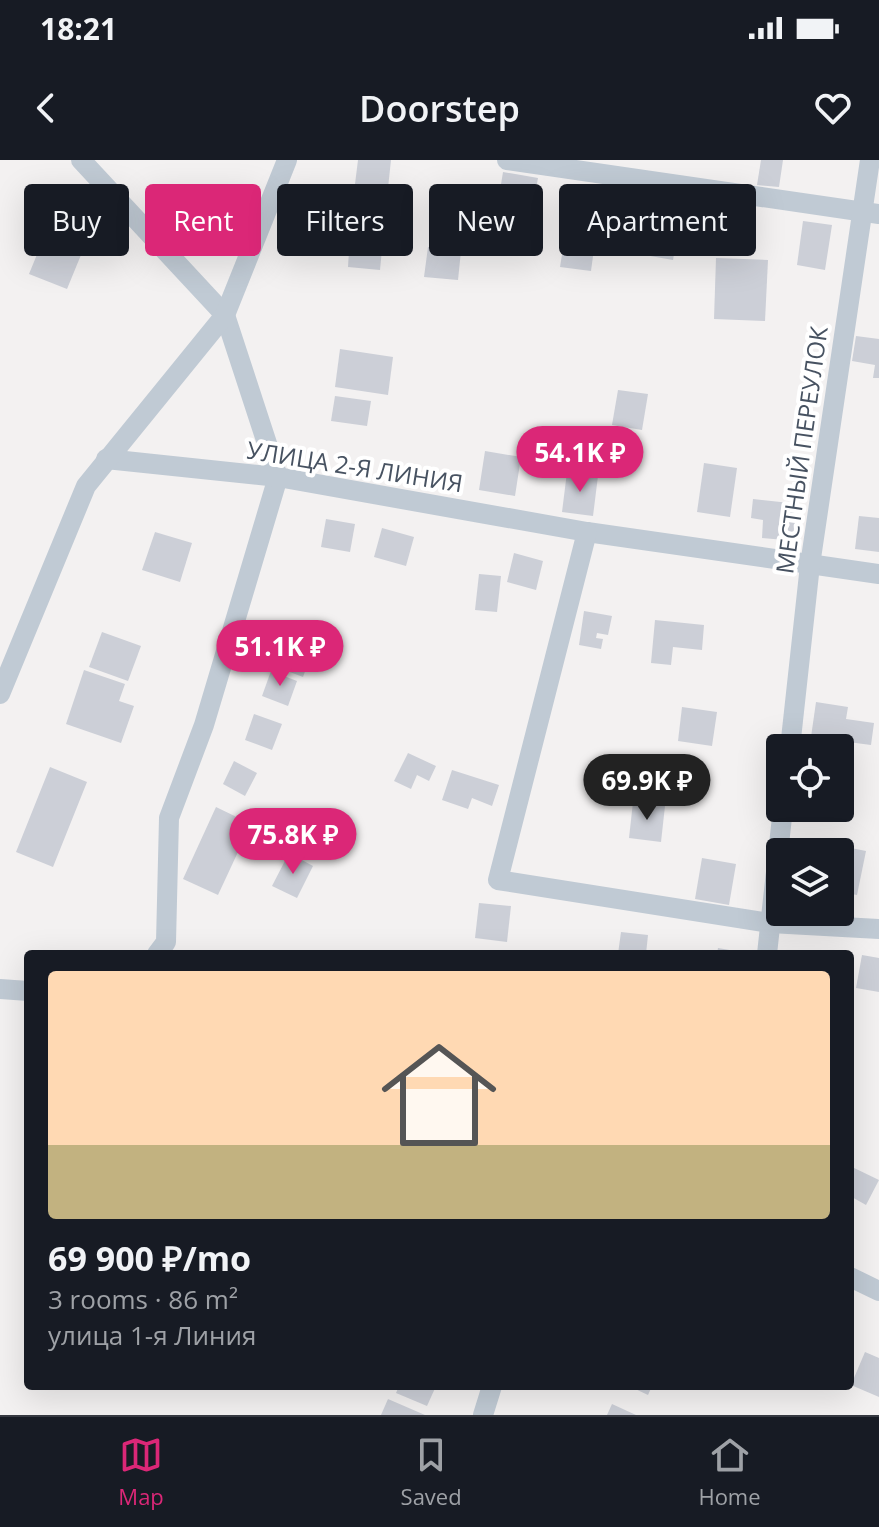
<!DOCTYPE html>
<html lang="en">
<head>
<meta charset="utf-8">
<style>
	:root { --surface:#171b24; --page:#20242c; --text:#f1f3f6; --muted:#9ea1a6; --line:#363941; --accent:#db2777 }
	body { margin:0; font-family:"Open Sans",sans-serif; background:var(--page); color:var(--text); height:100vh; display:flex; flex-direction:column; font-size:30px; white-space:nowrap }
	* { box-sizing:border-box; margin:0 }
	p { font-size:26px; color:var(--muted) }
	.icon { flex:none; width:44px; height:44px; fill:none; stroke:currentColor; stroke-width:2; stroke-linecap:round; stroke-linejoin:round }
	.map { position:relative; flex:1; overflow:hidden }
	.drawer { position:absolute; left:24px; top:790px; width:830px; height:440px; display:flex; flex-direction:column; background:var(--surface); border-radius:8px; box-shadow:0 8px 32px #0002 }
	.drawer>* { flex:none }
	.top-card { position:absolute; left:24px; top:24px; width:832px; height:72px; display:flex; gap:16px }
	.tools { position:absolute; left:766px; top:574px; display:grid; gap:16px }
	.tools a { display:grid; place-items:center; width:88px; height:88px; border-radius:8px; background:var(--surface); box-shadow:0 8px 32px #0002; font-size:40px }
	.price { position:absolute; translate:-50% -68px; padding:0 18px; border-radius:28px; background:var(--accent); color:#fff; font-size:26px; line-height:52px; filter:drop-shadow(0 2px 4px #0008) }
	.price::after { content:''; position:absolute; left:50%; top:48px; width:24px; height:18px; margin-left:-12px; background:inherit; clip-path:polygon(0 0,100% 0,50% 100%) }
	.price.selected { background:#222; color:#fff }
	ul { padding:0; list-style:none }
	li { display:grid; align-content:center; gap:16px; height:424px; padding:0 24px }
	li span { display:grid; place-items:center; height:248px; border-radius:8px; color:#555 }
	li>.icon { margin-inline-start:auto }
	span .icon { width:144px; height:144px; fill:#fffc; stroke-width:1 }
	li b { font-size:34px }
	.pill { padding:0 28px; border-radius:8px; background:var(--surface); box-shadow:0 8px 32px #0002; font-size:28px; line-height:72px }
	.pill.selected { background:var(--accent); color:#fff }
	.status { display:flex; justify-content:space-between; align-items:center; height:56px; padding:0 40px; background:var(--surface); direction:ltr }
	.status svg { height:22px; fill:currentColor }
	header { display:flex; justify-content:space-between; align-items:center; height:104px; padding:0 24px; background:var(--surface); font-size:36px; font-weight:600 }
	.tab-bar { display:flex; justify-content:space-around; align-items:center; height:112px; border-top:2px solid var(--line); background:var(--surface); font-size:22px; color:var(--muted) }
	.tab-bar a { display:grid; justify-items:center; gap:4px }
	.tab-bar .selected { color:var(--accent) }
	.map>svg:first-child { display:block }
</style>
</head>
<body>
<div class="status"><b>18:21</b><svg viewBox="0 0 49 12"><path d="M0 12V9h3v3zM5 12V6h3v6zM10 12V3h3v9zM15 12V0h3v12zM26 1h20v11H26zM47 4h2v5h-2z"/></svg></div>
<header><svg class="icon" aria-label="back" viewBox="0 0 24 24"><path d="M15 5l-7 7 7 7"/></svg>Doorstep<svg class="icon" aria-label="heart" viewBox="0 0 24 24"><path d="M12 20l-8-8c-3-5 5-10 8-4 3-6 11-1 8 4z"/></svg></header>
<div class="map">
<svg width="879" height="1255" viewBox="0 0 879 1255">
	<rect width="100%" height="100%" fill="#f3f1f1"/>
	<!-- building -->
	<g fill="#cccfd7">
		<polygon points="358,0 391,0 388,28 355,24"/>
		<polygon points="761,0 783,0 779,27 757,25"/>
		<polygon points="503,12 538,18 534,40 542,42 539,56 497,49"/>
		<polygon points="646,54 680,60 673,100 639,94"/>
		<polygon points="803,61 832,65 825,110 797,105"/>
		<polygon points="75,67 90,73 67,129 29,114 47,70 70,79"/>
		<polygon points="566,70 596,74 591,111 560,107"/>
		<polygon points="350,76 383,78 380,110 348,107"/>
		<polygon points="428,87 461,91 458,120 424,117"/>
		<polygon points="716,98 768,100 765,161 714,159"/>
		<polygon points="856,176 879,179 879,218 873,218 875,205 852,201"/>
		<polygon points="340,189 393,197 388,235 335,227"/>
		<polygon points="618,230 648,234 642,270 612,265"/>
		<polygon points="335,236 371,241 367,266 331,261"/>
		<polygon points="485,291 521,297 515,336 479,330"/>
		<polygon points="704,303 737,308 730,357 697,352"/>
		<polygon points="567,312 598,316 593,356 562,352"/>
		<polygon points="753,339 799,344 796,381 762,378 763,360 751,358"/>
		<polygon points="859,356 879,358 879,392 855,389"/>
		<polygon points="326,359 355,364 350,392 321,387"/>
		<polygon points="382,368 414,377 406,406 374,397"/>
		<polygon points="155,372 192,383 180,422 142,410"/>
		<polygon points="514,393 543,401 536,430 507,422"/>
		<polygon points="479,414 501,416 497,452 475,450"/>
		<polygon points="584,451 612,456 608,475 597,473 596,478 603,479 601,489 579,485"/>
		<polygon points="655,460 704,465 702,490 673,487 671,505 651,503"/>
		<polygon points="287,471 328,487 319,510 307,506 303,517 274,506"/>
		<polygon points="102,472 141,486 128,521 89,507"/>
		<polygon points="84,510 125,524 119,541 134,546 121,583 66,564"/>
		<polygon points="271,511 297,521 288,546 262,536"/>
		<polygon points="816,542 848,547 846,559 874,563 871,585 811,577"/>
		<polygon points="682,547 717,552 712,586 678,581"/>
		<polygon points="254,554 282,564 272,590 245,580"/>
		<polygon points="408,593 436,606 429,621 417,615 411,629 394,621"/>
		<polygon points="234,601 257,613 245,636 223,624"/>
		<polygon points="50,607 87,622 53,707 16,692"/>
		<polygon points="452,610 499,625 492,646 472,638 468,649 442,640"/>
		<polygon points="633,642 665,646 661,682 629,678"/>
		<polygon points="216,647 251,664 218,735 183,719"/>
		<polygon points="841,686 866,691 857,735 840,732"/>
		<polygon points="289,693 313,706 297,738 272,726"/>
		<polygon points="702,698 736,704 729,745 695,739"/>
		<polygon points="479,743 511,746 507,782 475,778"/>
		<polygon points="621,772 648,775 646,794 618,794"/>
		<polygon points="718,788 741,792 740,794 717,794"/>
		<polygon points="541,790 562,792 562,794 540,794"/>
		<polygon points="862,795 879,798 879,832 856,828"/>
		<polygon points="850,798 854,798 852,829 850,829"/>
		<polygon points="850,1006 879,1020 866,1045 850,1036"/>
		<polygon points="865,1192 879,1198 879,1237 851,1225"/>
		<polygon points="399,1226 436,1226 427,1246 396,1233"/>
		<polygon points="629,1226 652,1226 648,1235"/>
		<polygon points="388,1239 425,1255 381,1255"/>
		<polygon points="612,1244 636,1255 607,1255"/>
	</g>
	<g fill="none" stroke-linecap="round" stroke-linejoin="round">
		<!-- street -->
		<g stroke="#c0cad4" stroke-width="20">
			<polyline points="81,0 225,155 278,317 204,565 169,658 166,782 157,794"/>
			<polyline points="507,0 879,54"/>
			<polyline points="106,299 278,317 587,372 879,414"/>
			<polyline points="587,372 498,720 770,763 879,769"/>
			<polyline points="0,534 86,326 225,155 287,0"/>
			<polyline points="790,588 810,405 870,0"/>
			<polyline points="767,794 783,648"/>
			<polyline points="0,829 28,831"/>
			<polyline points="850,1117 879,1131"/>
			<polyline points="483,1255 492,1226"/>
		</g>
	</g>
	<g text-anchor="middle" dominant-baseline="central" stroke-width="8" stroke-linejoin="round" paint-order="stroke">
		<!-- street labels -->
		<g font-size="24" fill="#475261" stroke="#fff">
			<text transform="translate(801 290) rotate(-82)">МЕСТНЫЙ ПЕРЕУЛОК</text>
			<text transform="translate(355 306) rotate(9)">УЛИЦА 2-Я ЛИНИЯ</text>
		</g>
	</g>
</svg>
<div class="tools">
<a><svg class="icon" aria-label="locate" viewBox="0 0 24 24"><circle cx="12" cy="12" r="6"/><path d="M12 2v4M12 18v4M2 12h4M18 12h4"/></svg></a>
<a><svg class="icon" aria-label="layers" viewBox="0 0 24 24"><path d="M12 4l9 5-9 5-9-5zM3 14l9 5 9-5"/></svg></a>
</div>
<b class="price" style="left:580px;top:334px">54.1K ₽</b>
<b class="price" style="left:280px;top:528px">51.1K ₽</b>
<b class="price selected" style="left:647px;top:662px">69.9K ₽</b>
<b class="price" style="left:293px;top:716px">75.8K ₽</b>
<div class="top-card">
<a class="pill">Buy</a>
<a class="pill selected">Rent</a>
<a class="pill">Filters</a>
<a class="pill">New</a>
<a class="pill">Apartment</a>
</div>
<section class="drawer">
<ul>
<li><span style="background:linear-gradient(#ffd9b3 70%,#c2b280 0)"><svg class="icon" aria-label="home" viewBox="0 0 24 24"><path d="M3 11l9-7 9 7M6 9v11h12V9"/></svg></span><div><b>69 900 ₽/mo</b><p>3 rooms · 86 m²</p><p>улица 1-я Линия</p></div></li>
</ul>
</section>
</div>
<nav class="tab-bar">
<a class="selected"><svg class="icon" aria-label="map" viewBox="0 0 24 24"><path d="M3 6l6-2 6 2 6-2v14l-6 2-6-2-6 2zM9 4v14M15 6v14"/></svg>Map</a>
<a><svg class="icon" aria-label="saved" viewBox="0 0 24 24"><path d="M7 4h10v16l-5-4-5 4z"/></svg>Saved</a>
<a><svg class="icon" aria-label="home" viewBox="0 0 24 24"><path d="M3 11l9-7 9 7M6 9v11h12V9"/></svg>Home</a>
</nav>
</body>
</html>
